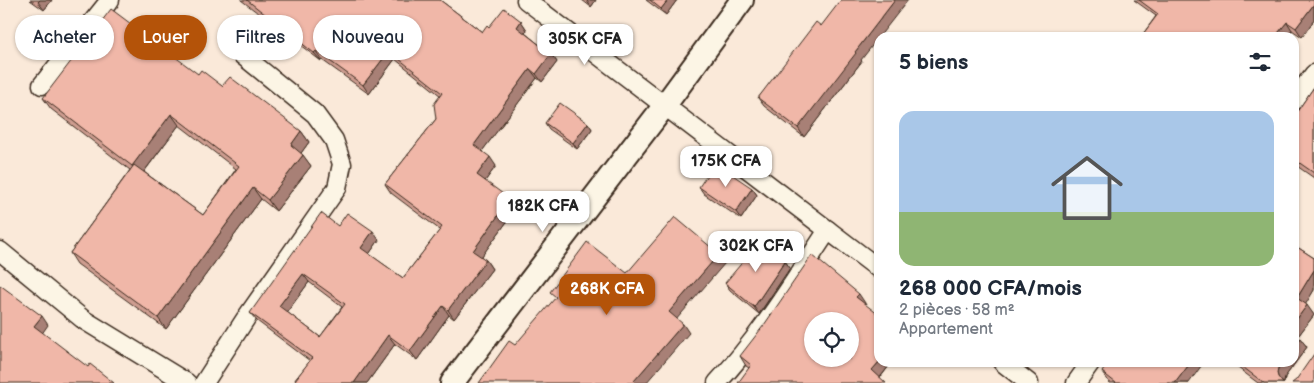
<!DOCTYPE html>
<html lang="fr">
<head>
<meta charset="utf-8">
<style>
	:root { --surface:#fff; --page:#f2f2f3; --text:#1f2937; --muted:#747a83; --line:#e0e1e3; --accent:#b45309 }
	body { margin:0; font-family:"Balsamiq Sans",sans-serif; background:var(--page); color:var(--text); height:100vh; display:flex; flex-direction:column; font-size:19px; white-space:nowrap }
	* { box-sizing:border-box; margin:0 }
	p { font-size:16px; color:var(--muted) }
	.icon { flex:none; width:28px; height:28px; fill:none; stroke:currentColor; stroke-width:2; stroke-linecap:round; stroke-linejoin:round }
	.map { position:relative; flex:1; overflow:hidden }
	.panel { position:absolute; left:874px; top:32px; width:425px; height:335px; display:flex; flex-direction:column; background:var(--surface); border-radius:15px; box-shadow:0 1px 4px #0004 }
	.panel>* { flex:none }
	.top-card { position:absolute; left:15px; top:15px; width:475px; height:45px; display:flex; gap:10px }
	.fabs { position:absolute; left:804px; top:312px; display:grid; gap:10px }
	.fabs a { display:grid; place-items:center; width:55px; height:55px; border-radius:50%; background:var(--surface); box-shadow:0 1px 4px #0004; font-size:25px }
	.price { position:absolute; translate:-50% -42px; padding:0 11px; border-radius:10px; background:#fff; color:#222; font-size:16px; line-height:32px; filter:drop-shadow(0 1px 2px #0008) }
	.price::after { content:''; position:absolute; left:50%; top:30px; width:15px; height:11px; margin-left:-8px; background:inherit; clip-path:polygon(0 0,100% 0,50% 100%) }
	.price.active { background:var(--accent); color:#fff }
	ul { padding:0; list-style:none }
	li { display:grid; align-content:center; gap:10px; height:265px; padding:0 25px }
	li+li { border-top:1px solid var(--line) }
	li span { display:grid; place-items:center; height:155px; border-radius:15px; color:#555 }
	li>.icon { margin-inline-start:auto }
	span .icon { width:90px; height:90px; fill:#fffc; stroke-width:1 }
	li b { font-size:21px }
	h2 { display:flex; justify-content:space-between; align-items:center; height:60px; padding:0 25px; font-size:21px }
	.tag { padding:0 18px; border-radius:22px; background:var(--surface); box-shadow:0 1px 4px #0004; font-size:18px; line-height:45px }
	.tag.active { background:var(--accent); color:#fff }
	.map>svg:first-child { display:block }
</style>
</head>
<body>
<div class="map">
<svg width="1314" height="383" viewBox="0 0 1314 383">
	<rect width="100%" height="100%" fill="#fae9d9"/>
	<filter id="ink" filterUnits="userSpaceOnUse"><feTurbulence type="fractalNoise" baseFrequency=".02" numOctaves="2"/><feDisplacementMap in="SourceGraphic" scale="10" xChannelSelector="R" yChannelSelector="G"/><feConvolveMatrix kernelMatrix="1 2 1 2 8 2 1 2 1" color-interpolation-filters="sRGB"/></filter>
	<g filter="url(#ink)">
		<g fill="none" stroke-linecap="round" stroke-linejoin="round">
			<!-- minor casing -->
			<g stroke="#3b2a1e" stroke-width="21">
				<g id="minor">
					<polyline points="526,0 879,269"/>
					<polyline points="42,85 110,0"/>
					<polyline points="1294,100 1314,74"/>
					<polyline points="0,251 84,320 187,383"/>
					<polyline points="1002,362 1029,383"/>
					<polyline points="204,383 246,318 337,188 342,164 334,140 315,114 288,92 241,54"/>
					<path d="M717,383c43,-46 76,-100 111,-153"/>
					<polyline points="1076,383 1091,362"/>
				</g>
			</g>
			<!-- tertiary casing -->
			<g stroke="#3b2a1e" stroke-width="26">
				<polyline id="tertiary" points="452,383 665,105 742,0"/>
			</g>
			<!-- minor -->
			<use href="#minor" stroke="#fcf5e5" stroke-width="18"/>
			<!-- tertiary -->
			<use href="#tertiary" stroke="#fcf5e5" stroke-width="22"/>
		</g>
		<!-- wall -->
		<g fill="#ce9d90" stroke="#3b2a1e" fill-rule="evenodd">
			<polygon points="30,0 52,0 44,10"/>
			<path d="M241,0h199l42,32 7,-5 32,-6 6,9 -2,3 26,21 6,8 -15,20 -5,-4 -55,73 14,15 -11,15 32,27 -36,49 5,3 6,9 -38,50 -5,-4 -32,45 -22,-16 -28,39h-70l-2,-3 15,-19 -53,-40 -7,-8 88,-87 41,14 -10,14 34,24 37,-48 -49,-37 -6,-9 51,-65 5,-23 -46,-37 -26,35 -47,-34 -1,1zM309,282l33,25 -22,30 -33,-25z"/>
			<polygon points="582,0 596,0 591,7"/>
			<polygon points="646,0 677,0 666,15"/>
			<polygon points="1134,0 1314,0 1314,20 1302,37 1292,30 1286,38 1140,38 1156,16"/>
			<polygon points="821,26 862,61 804,137 764,106 758,98"/>
			<path d="M198,74l24,12 79,45 8,11 -8,11 10,13 -35,45 -15,-12 -95,130 -89,-65 -7,-11 60,-83 -79,-61 -8,-11zM179,125l57,44 -33,46 -59,-43z"/>
			<polygon points="1314,87 1314,178 1294,164 1294,116"/>
			<polygon points="545,123 588,123 592,129 577,149 549,129"/>
			<polygon points="699,187 752,188 757,195 741,219 704,194"/>
			<polygon points="1294,245 1314,258 1314,290 1305,304 1314,315 1298,336 1307,347 1285,377 1284,383 1258,383 1230,362 1294,362"/>
			<polygon points="785,261 790,268 759,314 730,290 725,283"/>
			<polygon points="865,303 865,304 879,362 892,362 880,378 749,368 746,366 740,356"/>
			<polygon points="1102,372 1189,383 1110,383"/>
		</g>
		<!-- shaded-wall -->
		<g fill="#a88076" stroke="#3b2a1e">
			<polygon points="40,0 52,0 44,10 38,2"/>
			<polygon points="587,0 596,0 591,7 587,1"/>
			<polygon points="668,0 677,0 666,15 661,9"/>
			<polygon points="895,0 908,0 861,60 862,61 804,137 798,128 855,52"/>
			<polygon points="1314,4 1314,20 1302,37 1296,28"/>
			<polygon points="521,21 527,30 523,36 517,27"/>
			<polygon points="1287,22 1292,30 1286,38 1274,38"/>
			<polygon points="316,51 322,60 321,61 314,53"/>
			<polygon points="389,51 395,59 369,94 363,85"/>
			<polygon points="551,54 557,62 542,82 536,74"/>
			<polygon points="530,69 537,78 480,154 474,145"/>
			<polygon points="171,114 179,125 140,177 132,166"/>
			<polygon points="588,123 592,129 577,149 573,143"/>
			<polygon points="301,131 309,142 299,156 291,145"/>
			<polygon points="303,155 311,166 276,211 268,200"/>
			<polygon points="490,157 496,166 483,184 477,175"/>
			<polygon points="253,188 261,199 166,329 158,318"/>
			<polygon points="752,188 757,195 741,219 736,212"/>
			<polygon points="510,199 517,208 479,260 473,251"/>
			<polygon points="373,231 379,240 367,257 361,248"/>
			<polygon points="719,254 725,263 675,321 669,312"/>
			<polygon points="486,260 492,269 454,319 448,310"/>
			<polygon points="785,261 790,268 759,314 754,307"/>
			<polygon points="1314,270 1314,290 1304,307 1297,298"/>
			<polygon points="303,274 309,282 285,315 279,306"/>
			<polygon points="859,294 865,303 863,306 856,297"/>
			<polygon points="1307,305 1314,315 1296,339 1294,336 1294,323"/>
			<polygon points="443,306 449,315 417,360 410,351"/>
			<polygon points="42,316 48,325 41,335 34,326"/>
			<polygon points="683,324 689,333 646,383 635,383 634,381"/>
			<polygon points="388,335 395,344 367,383 354,383"/>
			<polygon points="1300,338 1307,347 1285,377 1284,383 1281,383 1278,377 1277,373 1278,368 1282,362 1294,362 1294,347"/>
			<polygon points="879,362 892,362 878,380 872,370"/>
			<polygon points="1191,362 1204,362 1189,383 1175,383"/>
		</g>
		<!-- building -->
		<g fill="#f0b7a8" stroke="#3b2a1e" fill-rule="evenodd">
			<path d="M247,0h193l42,32 5,-7 2,2 15,-19 17,13 -4,6 34,27 -15,20 -6,-5 -56,76 16,12 -13,18 33,24 -37,52 13,9 -38,50 -5,-4 -33,45 -22,-16 -34,48h-55l-4,-3 17,-22 -62,-45 71,-100 17,13 9,-13 26,18 -12,17 42,30 39,-51 -57,-43 51,-65 -2,-15 8,-11 -53,-42 -26,34 -47,-34 -2,2zM303,274l42,30 -25,33 -41,-31z"/>
			<polygon points="650,0 668,0 661,9"/>
			<polygon points="841,0 895,0 855,52 856,53 798,128 758,98 816,22 821,26"/>
			<polygon points="1139,0 1314,0 1314,4 1296,28 1287,22 1274,38 1140,38 1158,14"/>
			<polygon points="111,9 198,74 201,70 222,86 230,77 301,131 291,145 303,155 268,200 253,188 158,318 70,253 134,165 203,215 239,166 171,114 132,166 43,98"/>
			<polygon points="943,33 948,38 939,38"/>
			<polygon points="1314,87 1314,173 1294,159 1294,116"/>
			<polygon points="560,103 588,123 573,143 545,123"/>
			<polygon points="715,163 752,188 736,212 699,187"/>
			<polygon points="675,217 719,254 669,312 683,324 634,381 636,383 479,383 509,341 515,345 556,297 550,292 587,242 627,273"/>
			<polygon points="761,240 785,261 754,307 725,283"/>
			<polygon points="1294,245 1314,258 1314,270 1297,298 1307,305 1294,323"/>
			<path d="M812,255l47,39 -3,3 23,18v47l-7,8 14,13h-148l13,-18 -11,-9 24,-31zM812,321h38v38h-38z"/>
			<polygon points="0,285 42,316 34,326 88,367 90,364 114,383 0,383"/>
			<polygon points="1294,333 1300,338 1294,347"/>
			<polygon points="1314,354 1314,383 1292,383 1296,380"/>
			<polygon points="1109,362 1191,362 1175,383 1116,383 1102,372"/>
			<polygon points="1236,362 1282,362 1278,368 1277,373 1278,377 1282,382 1284,383 1264,383"/>
		</g>
	</g>
</svg>
<div class="fabs">
<a><svg class="icon" aria-label="locate" viewBox="0 0 24 24"><circle cx="12" cy="12" r="6"/><path d="M12 2v4M12 18v4M2 12h4M18 12h4"/></svg></a>
</div>
<b class="price" style="left:585px;top:66px">305K CFA</b>
<b class="price" style="left:726px;top:188px">175K CFA</b>
<b class="price" style="left:543px;top:233px">182K CFA</b>
<b class="price" style="left:756px;top:273px">302K CFA</b>
<b class="price active" style="left:607px;top:316px">268K CFA</b>
<div class="top-card">
<a class="tag">Acheter</a>
<a class="tag active">Louer</a>
<a class="tag">Filtres</a>
<a class="tag">Nouveau</a>
</div>
<section class="panel">
<h2>5 biens<svg class="icon" aria-label="filters" viewBox="0 0 24 24"><path d="M4 7h16M4 17h16"/><circle cx="9" cy="7" r="2"/><circle cx="15" cy="17" r="2"/></svg></h2>
<ul>
<li><span style="background:linear-gradient(#a9c7e8 65%,#8fb573 0)"><svg class="icon" aria-label="home" viewBox="0 0 24 24"><path d="M3 11l9-7 9 7M6 9v11h12V9"/></svg></span><div><b>268 000 CFA/mois</b><p>2 pièces · 58 m²</p><p>Appartement</p></div></li>
</ul>
</section>
</div>
</body>
</html>
